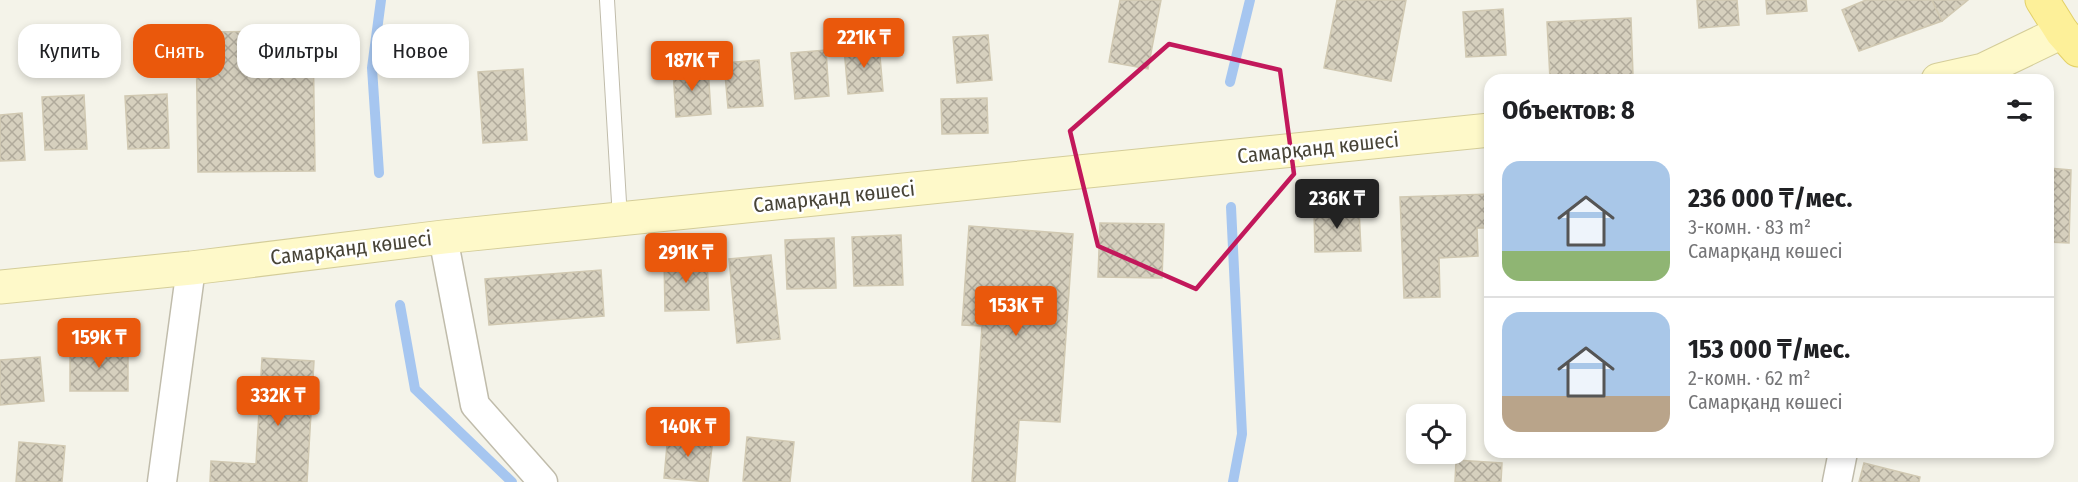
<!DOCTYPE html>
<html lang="ru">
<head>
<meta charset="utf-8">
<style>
	:root { --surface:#fff; --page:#f2f2f2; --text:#202124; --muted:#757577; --line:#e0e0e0; --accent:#ea580c }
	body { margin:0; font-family:"Fira Sans Condensed",sans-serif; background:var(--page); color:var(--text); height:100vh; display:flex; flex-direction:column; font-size:22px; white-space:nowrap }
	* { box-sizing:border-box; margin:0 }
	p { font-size:20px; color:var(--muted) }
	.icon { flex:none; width:33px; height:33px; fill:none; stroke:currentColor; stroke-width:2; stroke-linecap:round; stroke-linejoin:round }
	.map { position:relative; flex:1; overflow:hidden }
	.side { position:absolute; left:1484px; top:74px; width:570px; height:384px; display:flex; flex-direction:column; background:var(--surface); border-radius:18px; box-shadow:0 3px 9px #0003 }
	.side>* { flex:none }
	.top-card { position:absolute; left:18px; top:24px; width:570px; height:54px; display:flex; gap:12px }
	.fabs { position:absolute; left:1406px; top:404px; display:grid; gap:12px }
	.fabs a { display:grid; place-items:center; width:60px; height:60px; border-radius:12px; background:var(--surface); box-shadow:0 3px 9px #0003; font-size:30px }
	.price { position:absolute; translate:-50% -51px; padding:0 14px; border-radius:6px; background:var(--accent); color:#fff; font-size:20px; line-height:39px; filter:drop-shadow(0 2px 3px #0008) }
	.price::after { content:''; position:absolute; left:50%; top:36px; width:18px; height:14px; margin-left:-9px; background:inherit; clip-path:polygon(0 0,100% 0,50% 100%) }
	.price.on { background:#222; color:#fff }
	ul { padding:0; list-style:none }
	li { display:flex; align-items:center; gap:18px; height:150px; padding:0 18px }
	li+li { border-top:2px solid var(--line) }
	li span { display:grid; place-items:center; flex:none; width:168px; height:120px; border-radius:18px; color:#555 }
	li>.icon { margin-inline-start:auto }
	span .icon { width:72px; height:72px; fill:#fffc; stroke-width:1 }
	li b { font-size:26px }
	h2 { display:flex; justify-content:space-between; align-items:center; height:72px; padding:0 18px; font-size:26px }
	.chip { padding:0 21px; border-radius:18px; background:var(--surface); box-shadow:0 3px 9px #0003; font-size:21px; line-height:54px }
	.chip.on { background:var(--accent); color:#fff }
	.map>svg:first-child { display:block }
</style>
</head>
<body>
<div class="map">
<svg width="2078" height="482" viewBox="0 0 2078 482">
	<defs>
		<pattern id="building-cross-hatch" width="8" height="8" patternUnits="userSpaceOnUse" patternTransform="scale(1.5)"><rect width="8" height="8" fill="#d6d0be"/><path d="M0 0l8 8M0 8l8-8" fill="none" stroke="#b0aa9b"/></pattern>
	</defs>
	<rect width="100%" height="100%" fill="#f4f3e9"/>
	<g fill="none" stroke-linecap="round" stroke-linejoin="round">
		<!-- stream -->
		<g stroke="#a6c6f0" stroke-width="10">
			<polyline points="1230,82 1250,0"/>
			<polyline points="379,173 372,68 381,0"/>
			<polyline points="1231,207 1242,434 1233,482"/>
			<polyline points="400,305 415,389 512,482"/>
		</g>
	</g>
	<!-- building -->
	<g fill="url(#building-cross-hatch)" stroke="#d1c9b2" stroke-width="1.5">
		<polygon points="1120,0 1161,0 1148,69 1109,62"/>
		<polygon points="1337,0 1406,0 1391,81 1324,68"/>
		<polygon points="1697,0 1737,0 1739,25 1699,28"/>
		<polygon points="1766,0 1806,0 1807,11 1767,14"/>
		<polygon points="1866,0 1932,0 1942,21 1859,51 1842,10"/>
		<polygon points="1932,0 1968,0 1942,21"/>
		<polygon points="1503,9 1506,55 1466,57 1463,12"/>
		<polygon points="1631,18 1633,75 1550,79 1547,22"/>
		<polygon points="313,31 315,171 198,172 196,32"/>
		<polygon points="988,35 992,80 957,83 953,37"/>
		<polygon points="879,45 883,91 848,94 844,48"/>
		<polygon points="826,50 829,96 795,99 791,53"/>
		<polygon points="759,60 763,106 728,108 724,63"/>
		<polygon points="708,67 711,114 676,117 673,70"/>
		<polygon points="523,69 527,140 483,143 478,72"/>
		<polygon points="167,94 169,148 128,149 125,96"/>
		<polygon points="84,95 87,149 45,150 42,97"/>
		<polygon points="987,98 988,133 942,134 941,99"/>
		<polygon points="22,113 25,160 0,161 0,115"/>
		<polygon points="2048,168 2071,170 2069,243 2048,242"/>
		<polygon points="1490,194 1490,228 1477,228 1478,256 1439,258 1440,297 1404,298 1400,197"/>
		<polygon points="1359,208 1361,251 1315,252 1314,210"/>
		<polygon points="1100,223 1164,224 1162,278 1098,277"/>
		<polygon points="969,226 1073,234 1060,422 1019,420 1015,482 972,482 982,326 962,325"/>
		<polygon points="901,235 903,285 854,286 852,237"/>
		<polygon points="834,238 836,288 787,289 785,240"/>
		<polygon points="771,255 780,339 737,343 729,259"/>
		<polygon points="707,256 709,310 665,311 664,257"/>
		<polygon points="601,270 604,316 489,325 485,279"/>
		<rect x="70" y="347" width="58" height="44"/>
		<polygon points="40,357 44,401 0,405 0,360"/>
		<polygon points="262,358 314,361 307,482 210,482 211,461 256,464"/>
		<polygon points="668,434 713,438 708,482 664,478"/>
		<polygon points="747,437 794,442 790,482 743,481"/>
		<polygon points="19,442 65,446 62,482 16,482"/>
		<polygon points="1456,460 1502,463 1501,482 1455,482"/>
		<polygon points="1864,463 1920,477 1919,482 1859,482"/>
	</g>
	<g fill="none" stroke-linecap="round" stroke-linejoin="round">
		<!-- lane casing -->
		<g stroke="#c0bcab" stroke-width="16">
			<polyline id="lane" points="607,0 620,219"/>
		</g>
		<!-- street casing -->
		<g stroke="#c0bcab" stroke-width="31">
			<g id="street">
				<polyline points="443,237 475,405 543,482"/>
				<polyline points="162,482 191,268"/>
				<polyline points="1837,482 1843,452"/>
			</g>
		</g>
		<!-- secondary casing -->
		<g stroke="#d4cd99" stroke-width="35">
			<g id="secondary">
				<polyline points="1938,80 1983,70 2062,32"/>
				<polyline points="0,287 191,268 443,237 1490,130"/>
			</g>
		</g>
		<!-- primary casing -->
		<g stroke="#e3d168" stroke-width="35">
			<polyline id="primary" points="2042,0 2062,32 2078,50"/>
		</g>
		<!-- lane -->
		<use href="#lane" stroke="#fff" stroke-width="14"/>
		<!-- street -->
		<use href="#street" stroke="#fff" stroke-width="28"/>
		<!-- secondary -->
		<use href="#secondary" stroke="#fef9c9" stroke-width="33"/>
		<!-- primary -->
		<use href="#primary" stroke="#fdf099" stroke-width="33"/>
	</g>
	<!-- marked area -->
	<path fill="none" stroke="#c2185b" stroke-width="4.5" stroke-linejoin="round" d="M1169,44l111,26 14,104 -98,115 -98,-43 -28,-115z"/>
	<g text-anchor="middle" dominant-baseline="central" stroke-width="5" stroke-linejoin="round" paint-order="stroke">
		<!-- street labels -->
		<g font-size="21" fill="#484437" stroke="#fff">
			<text transform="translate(1318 148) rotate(-6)">Самарқанд көшесі</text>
			<text transform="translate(834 197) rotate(-6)">Самарқанд көшесі</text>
			<text transform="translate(351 248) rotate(-7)">Самарқанд көшесі</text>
		</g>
	</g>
</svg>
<div class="fabs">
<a><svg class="icon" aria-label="locate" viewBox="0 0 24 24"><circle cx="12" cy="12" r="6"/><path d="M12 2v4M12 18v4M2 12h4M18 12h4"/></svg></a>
</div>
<b class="price" style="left:864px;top:69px">221K ₸</b>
<b class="price" style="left:692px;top:92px">187K ₸</b>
<b class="price on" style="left:1337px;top:230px">236K ₸</b>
<b class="price" style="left:686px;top:284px">291K ₸</b>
<b class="price" style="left:1016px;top:337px">153K ₸</b>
<b class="price" style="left:99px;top:369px">159K ₸</b>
<b class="price" style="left:278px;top:427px">332K ₸</b>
<b class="price" style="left:688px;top:458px">140K ₸</b>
<div class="top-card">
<a class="chip">Купить</a>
<a class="chip on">Снять</a>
<a class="chip">Фильтры</a>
<a class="chip">Новое</a>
</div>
<section class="side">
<h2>Объектов: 8<svg class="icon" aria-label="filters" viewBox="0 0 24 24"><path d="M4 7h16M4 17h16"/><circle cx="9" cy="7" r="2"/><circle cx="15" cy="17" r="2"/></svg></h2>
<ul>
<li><span style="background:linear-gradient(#a9c7e8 75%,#8fb573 0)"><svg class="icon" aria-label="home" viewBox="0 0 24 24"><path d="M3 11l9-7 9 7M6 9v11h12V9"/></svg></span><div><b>236 000 ₸/мес.</b><p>3-комн. · 83 m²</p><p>Самарқанд көшесі</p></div></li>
<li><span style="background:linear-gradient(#a9c7e8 70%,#b9a48a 0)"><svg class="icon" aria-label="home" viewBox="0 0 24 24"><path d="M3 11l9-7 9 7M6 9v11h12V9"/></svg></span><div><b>153 000 ₸/мес.</b><p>2-комн. · 62 m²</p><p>Самарқанд көшесі</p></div></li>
</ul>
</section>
</div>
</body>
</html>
